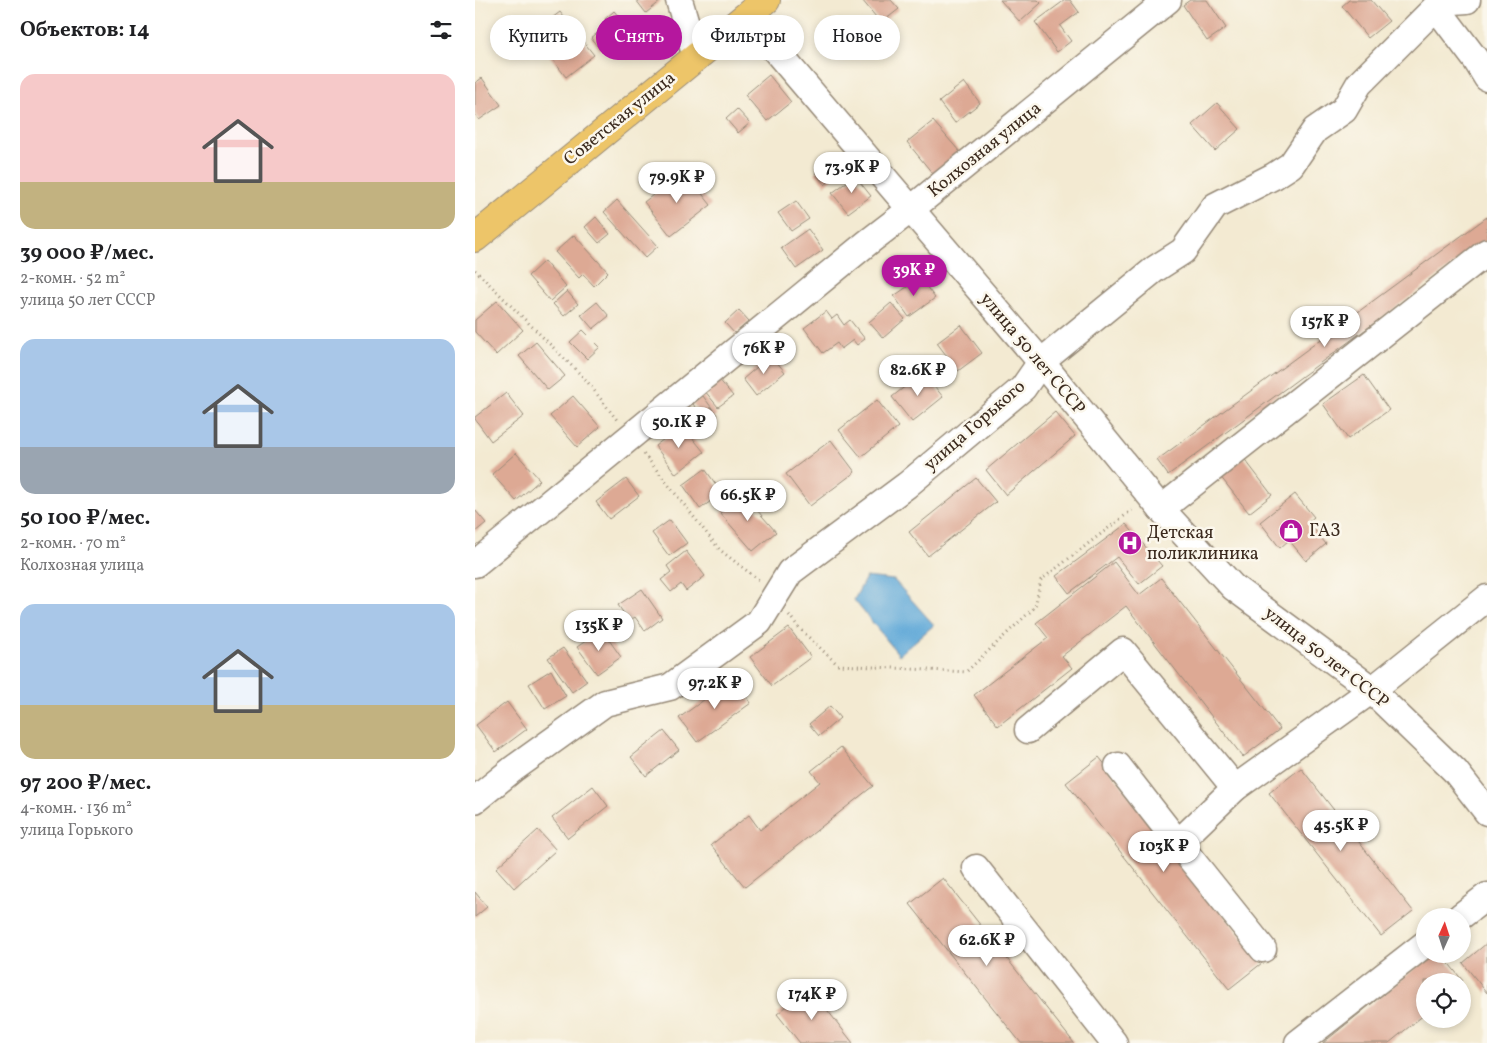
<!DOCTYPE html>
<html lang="ru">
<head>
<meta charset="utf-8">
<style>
	:root { --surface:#fff; --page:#f6f6f6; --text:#202124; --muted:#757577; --accent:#b5179e }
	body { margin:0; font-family:Vollkorn,serif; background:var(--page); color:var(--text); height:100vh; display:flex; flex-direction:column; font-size:19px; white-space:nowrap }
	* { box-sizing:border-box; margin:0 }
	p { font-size:16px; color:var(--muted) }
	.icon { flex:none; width:28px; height:28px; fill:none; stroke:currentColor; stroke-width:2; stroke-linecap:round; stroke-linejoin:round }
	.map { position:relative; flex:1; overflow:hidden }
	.drawer { display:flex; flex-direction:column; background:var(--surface); width:475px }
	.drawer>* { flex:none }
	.top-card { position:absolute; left:15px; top:15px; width:475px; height:45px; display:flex; gap:10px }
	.needle { width:32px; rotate:3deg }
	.fabs { position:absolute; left:941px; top:908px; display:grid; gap:10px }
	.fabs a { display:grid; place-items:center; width:55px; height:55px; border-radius:50%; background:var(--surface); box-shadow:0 2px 8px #0003; font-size:25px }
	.price { position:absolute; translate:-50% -42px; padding:0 11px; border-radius:18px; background:#fff; color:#222; font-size:16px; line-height:32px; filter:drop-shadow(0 1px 2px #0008) }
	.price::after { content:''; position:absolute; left:50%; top:30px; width:15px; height:11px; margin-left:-8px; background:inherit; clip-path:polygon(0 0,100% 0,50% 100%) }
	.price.on { background:var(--accent); color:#fff }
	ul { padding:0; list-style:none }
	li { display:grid; align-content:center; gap:10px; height:265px; padding:0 20px }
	li span { display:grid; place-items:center; height:155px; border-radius:15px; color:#555 }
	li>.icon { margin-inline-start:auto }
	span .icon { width:90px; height:90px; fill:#fffc; stroke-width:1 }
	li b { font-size:21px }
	h2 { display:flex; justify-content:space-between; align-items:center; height:60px; padding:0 20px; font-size:21px }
	.chip { padding:0 18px; border-radius:22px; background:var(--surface); box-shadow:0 2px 8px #0003; font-size:18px; line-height:45px }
	.chip.on { background:var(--accent); color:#fff }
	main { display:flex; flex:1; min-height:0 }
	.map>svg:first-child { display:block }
</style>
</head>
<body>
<main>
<section class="drawer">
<h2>Объектов: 14<svg class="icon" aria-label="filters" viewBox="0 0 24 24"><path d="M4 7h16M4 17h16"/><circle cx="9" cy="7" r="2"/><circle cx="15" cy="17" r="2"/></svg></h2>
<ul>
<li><span style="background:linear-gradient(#f6c9c9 70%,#c2b280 0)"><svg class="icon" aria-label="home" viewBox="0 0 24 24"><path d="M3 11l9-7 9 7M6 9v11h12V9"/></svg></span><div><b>39 000 ₽/мес.</b><p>2-комн. · 52 m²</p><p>улица 50 лет СССР</p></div></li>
<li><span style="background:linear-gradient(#a9c7e8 70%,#9aa5b1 0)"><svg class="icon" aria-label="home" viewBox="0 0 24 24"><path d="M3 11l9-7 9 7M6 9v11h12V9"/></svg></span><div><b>50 100 ₽/мес.</b><p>2-комн. · 70 m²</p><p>Колхозная улица</p></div></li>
<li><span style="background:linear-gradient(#a9c7e8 65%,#c2b280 0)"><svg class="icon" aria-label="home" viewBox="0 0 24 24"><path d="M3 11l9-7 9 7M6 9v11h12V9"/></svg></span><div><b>97 200 ₽/мес.</b><p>4-комн. · 136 m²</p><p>улица Горького</p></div></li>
</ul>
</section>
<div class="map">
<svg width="1012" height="1043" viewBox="0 0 1012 1043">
	<rect width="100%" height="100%" fill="#fbf7ec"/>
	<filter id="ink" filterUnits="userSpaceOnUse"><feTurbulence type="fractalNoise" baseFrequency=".02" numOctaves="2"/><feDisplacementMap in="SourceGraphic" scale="10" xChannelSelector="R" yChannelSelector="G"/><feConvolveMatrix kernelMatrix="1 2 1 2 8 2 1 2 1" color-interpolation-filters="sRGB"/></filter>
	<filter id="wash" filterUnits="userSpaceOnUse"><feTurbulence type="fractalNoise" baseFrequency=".0096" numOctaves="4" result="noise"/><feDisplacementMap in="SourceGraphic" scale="20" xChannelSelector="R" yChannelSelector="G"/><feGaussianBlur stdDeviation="1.12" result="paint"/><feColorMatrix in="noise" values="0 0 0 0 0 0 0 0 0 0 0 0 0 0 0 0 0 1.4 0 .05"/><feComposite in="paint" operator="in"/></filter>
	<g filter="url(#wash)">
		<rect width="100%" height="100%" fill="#f3ead2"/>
		<!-- water -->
		<polygon fill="#60a9d8" stroke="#4e6a7b" points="391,577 419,580 459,625 424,655 379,600"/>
		<g id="blocks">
			<!-- building -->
			<g fill="#dda994">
				<polygon points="161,0 187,0 171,13"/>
				<polygon points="387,0 416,0 424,9 406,23"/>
				<polygon points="525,0 563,0 566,3 545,22"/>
				<polygon points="590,0 595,0 604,12 585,26 596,41 582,52 560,22"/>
				<polygon points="715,0 732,0 751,28 732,41 708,5"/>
				<polygon points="874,0 896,0 914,21 893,38 867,6"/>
				<polygon points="139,11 152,26 143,35 130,19"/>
				<polygon points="85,12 119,55 91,77 57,33"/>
				<polygon points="366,19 383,40 361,59 343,38"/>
				<polygon points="130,27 139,39 125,50 116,38"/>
				<polygon points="294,75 316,102 292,121 270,95"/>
				<polygon points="7,78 26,105 4,120 0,114 0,83"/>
				<polygon points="489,82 505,103 480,123 464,102"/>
				<polygon points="742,103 765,129 740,151 717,125"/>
				<polygon points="262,109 275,123 263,133 251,119"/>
				<polygon points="458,121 485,152 458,174 432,142"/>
				<polygon points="362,155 372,167 350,185 340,173"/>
				<polygon points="209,171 236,205 196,236 169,202"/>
				<polygon points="380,176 396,196 373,213 357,193"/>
				<polygon points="142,200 183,246 170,258 129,212"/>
				<polygon points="321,201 334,219 316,231 303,213"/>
				<polygon points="121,217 135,234 124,243 110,227"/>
				<polygon points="1012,217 1012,240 693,475 682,460"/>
				<polygon points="333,229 348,250 321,269 306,248"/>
				<polygon points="99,235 133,272 119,286 108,274 104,278 80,252"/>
				<polygon points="69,261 91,287 75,301 53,276"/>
				<polygon points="445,278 460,298 434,317 419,296"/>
				<polygon points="92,291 103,304 89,316 78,304"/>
				<polygon points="22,301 48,330 21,355 0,332 0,320"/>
				<polygon points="122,302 134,316 118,329 106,315"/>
				<polygon points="416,303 430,319 408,338 394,322"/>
				<polygon points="264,310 274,321 260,334 250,323"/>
				<polygon points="351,311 357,319 362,315 369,325 375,320 390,339 382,345 378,340 366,349 362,343 348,353 329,328"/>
				<polygon points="486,325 507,353 483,371 462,343"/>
				<polygon points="108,330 125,347 112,359 95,342"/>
				<polygon points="61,342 90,376 73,390 44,356"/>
				<polygon points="296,355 310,372 281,396 268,379"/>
				<polygon points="448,372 468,397 437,422 417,397"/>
				<polygon points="889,375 914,410 873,439 848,404"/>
				<polygon points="243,378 258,396 243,407 229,390"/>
				<polygon points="31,393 49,416 16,441 0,419 0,417"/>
				<polygon points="98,396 125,427 102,447 75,416"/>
				<polygon points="228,396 242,415 232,423 218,404"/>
				<polygon points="402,400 423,427 386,457 364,430"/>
				<polygon points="580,412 600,436 531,495 511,470"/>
				<polygon points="207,425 229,452 201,474 180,446"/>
				<polygon points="356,440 380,472 335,506 311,474"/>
				<polygon points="41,453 65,480 41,501 17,474"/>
				<polygon points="768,457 797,495 774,513 745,476"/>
				<polygon points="230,469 247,493 225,509 208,485"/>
				<polygon points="501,478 521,502 453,556 434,532"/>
				<polygon points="151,479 164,496 134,519 121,502"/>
				<polygon points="268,494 301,532 278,551 245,513"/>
				<polygon points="820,494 839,517 833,522 851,544 831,561 814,540 805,548 785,522"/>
				<polygon points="0,510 11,523 0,532"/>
				<polygon points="195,520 212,543 194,556 177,533"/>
				<polygon points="651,524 687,566 664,584 642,557 594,593 581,576"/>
				<polygon points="211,551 230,576 211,591 206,584 196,592 186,580 196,572 192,566"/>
				<polygon points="639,562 664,595 686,578 805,729 768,757 651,606 587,656 597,668 523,726 499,695 573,638 561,623"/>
				<polygon points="167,589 187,618 170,631 160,617 154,621 143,605"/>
				<polygon points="314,628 336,657 297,686 275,657"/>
				<polygon points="127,630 146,657 122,674 102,647"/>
				<polygon points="88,648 112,681 97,692 73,658"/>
				<polygon points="76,670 91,696 70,709 54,684"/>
				<polygon points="259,678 276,703 222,742 204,718"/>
				<polygon points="32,702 52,729 21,752 1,725"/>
				<polygon points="355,706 365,718 344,736 334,724"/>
				<polygon points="189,731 204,750 171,776 156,757"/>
				<polygon points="366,747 398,786 270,887 236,845 274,815 285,830 345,782 336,771"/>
				<polygon points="624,757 787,963 754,989 591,783"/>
				<polygon points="826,768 938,911 906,936 794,793"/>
				<polygon points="118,786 133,806 93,838 77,818"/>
				<polygon points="63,830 81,850 39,888 21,868"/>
				<polygon points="468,878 599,1043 546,1043 435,904"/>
				<polygon points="0,892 12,907 0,917"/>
				<polygon points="1012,943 1012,993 988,963"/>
				<polygon points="958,954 966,954 988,981 950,981 950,1014 914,1043 848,1043"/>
				<polygon points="335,988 378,1043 325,1043 302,1014"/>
			</g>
		</g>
	</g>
	<g filter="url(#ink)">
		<use href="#blocks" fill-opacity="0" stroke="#978a78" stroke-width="1"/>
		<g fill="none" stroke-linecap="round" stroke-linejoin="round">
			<!-- minor casing -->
			<g stroke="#978a78" stroke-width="29">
				<g id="minor">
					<polyline points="204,0 221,57"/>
					<polyline points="961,7 1001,60 1012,78"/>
					<polyline points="272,17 566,362 686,509 758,587 891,685 980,771 1012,812"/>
					<polyline points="686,509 1012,252"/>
					<polyline points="0,564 392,243 435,210 693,0"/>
					<polyline points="553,730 648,651 760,788 897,690 1012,598"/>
					<polyline points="643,766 703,843 760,788"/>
					<polyline points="0,800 38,769 130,703 195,687 284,622 315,572 432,485 548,388 566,362 680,269 708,251 740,206 799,176 816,165 840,130 869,110 884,84 966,2 992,0"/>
					<polyline points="703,843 788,949"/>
					<polyline points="501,868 639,1043"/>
					<polyline points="986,916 1012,896"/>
					<polyline points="823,1043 950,944"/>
				</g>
			</g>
			<!-- major casing -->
			<g stroke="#978a78" stroke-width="30">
				<polyline id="major" points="0,238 291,0"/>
			</g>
			<!-- path -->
			<g stroke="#978a78" stroke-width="3" stroke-dasharray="1 4" stroke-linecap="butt">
				<polyline points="0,270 111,380 142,420"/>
				<polyline points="169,454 245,550 284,580"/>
				<polyline points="314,615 325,629 363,665 491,672 560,607 566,580 657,510"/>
			</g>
			<!-- minor -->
			<use href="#minor" stroke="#fff" stroke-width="26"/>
			<!-- major -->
			<use href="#major" stroke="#edc569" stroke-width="28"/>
		</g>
	</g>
	<!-- icons -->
	<defs>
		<g id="shop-disc" transform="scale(1.25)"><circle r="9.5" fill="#b5179e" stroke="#fbf7ec"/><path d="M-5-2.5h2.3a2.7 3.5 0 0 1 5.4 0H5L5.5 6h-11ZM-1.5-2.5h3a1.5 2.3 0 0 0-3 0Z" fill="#fff"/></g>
		<g id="hospital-disc" transform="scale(1.25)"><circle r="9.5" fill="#b5179e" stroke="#fbf7ec"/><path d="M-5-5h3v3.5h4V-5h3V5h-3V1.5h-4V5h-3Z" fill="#fff"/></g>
	</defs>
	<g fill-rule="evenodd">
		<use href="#shop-disc" x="816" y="531"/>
		<use href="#hospital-disc" x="655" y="543"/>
	</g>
	<g text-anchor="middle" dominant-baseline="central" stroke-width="5" stroke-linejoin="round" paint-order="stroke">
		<!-- street labels -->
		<g font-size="18" fill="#3b2a1e" stroke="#fbf7ec">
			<text transform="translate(145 119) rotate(-39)">Советская улица</text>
			<text transform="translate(510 150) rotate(-39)">Колхозная улица</text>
			<text transform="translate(557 354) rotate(50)">улица 50 лет СССР</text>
			<text transform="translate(500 426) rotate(-41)">улица Горького</text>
			<text transform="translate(851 658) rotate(38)">улица 50 лет СССР</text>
		</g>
		<!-- poi labels -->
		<g font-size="18" fill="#3b2a1e" stroke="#fbf7ec" text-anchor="start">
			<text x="834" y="531">ГАЗ</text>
			<text x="672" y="533">Детская<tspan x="672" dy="21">поликлиника</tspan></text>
		</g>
	</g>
</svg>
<div class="fabs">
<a><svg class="needle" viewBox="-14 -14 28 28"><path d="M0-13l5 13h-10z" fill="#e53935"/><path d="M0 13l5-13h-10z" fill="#757577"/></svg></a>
<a><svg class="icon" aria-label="locate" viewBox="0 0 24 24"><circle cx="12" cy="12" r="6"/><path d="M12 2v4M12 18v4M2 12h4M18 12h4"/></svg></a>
</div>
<b class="price" style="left:377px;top:194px">73.9K ₽</b>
<b class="price" style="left:202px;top:204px">79.9K ₽</b>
<b class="price on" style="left:439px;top:297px">39K ₽</b>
<b class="price" style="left:850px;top:348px">157K ₽</b>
<b class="price" style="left:289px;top:375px">76K ₽</b>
<b class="price" style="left:443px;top:397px">82.6K ₽</b>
<b class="price" style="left:204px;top:449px">50.1K ₽</b>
<b class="price" style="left:273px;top:522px">66.5K ₽</b>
<b class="price" style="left:124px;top:652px">135K ₽</b>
<b class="price" style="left:240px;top:710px">97.2K ₽</b>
<b class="price" style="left:866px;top:852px">45.5K ₽</b>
<b class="price" style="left:689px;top:873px">103K ₽</b>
<b class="price" style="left:512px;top:967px">62.6K ₽</b>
<b class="price" style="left:337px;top:1021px">174K ₽</b>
<div class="top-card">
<a class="chip">Купить</a>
<a class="chip on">Снять</a>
<a class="chip">Фильтры</a>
<a class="chip">Новое</a>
</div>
</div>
</main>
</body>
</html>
